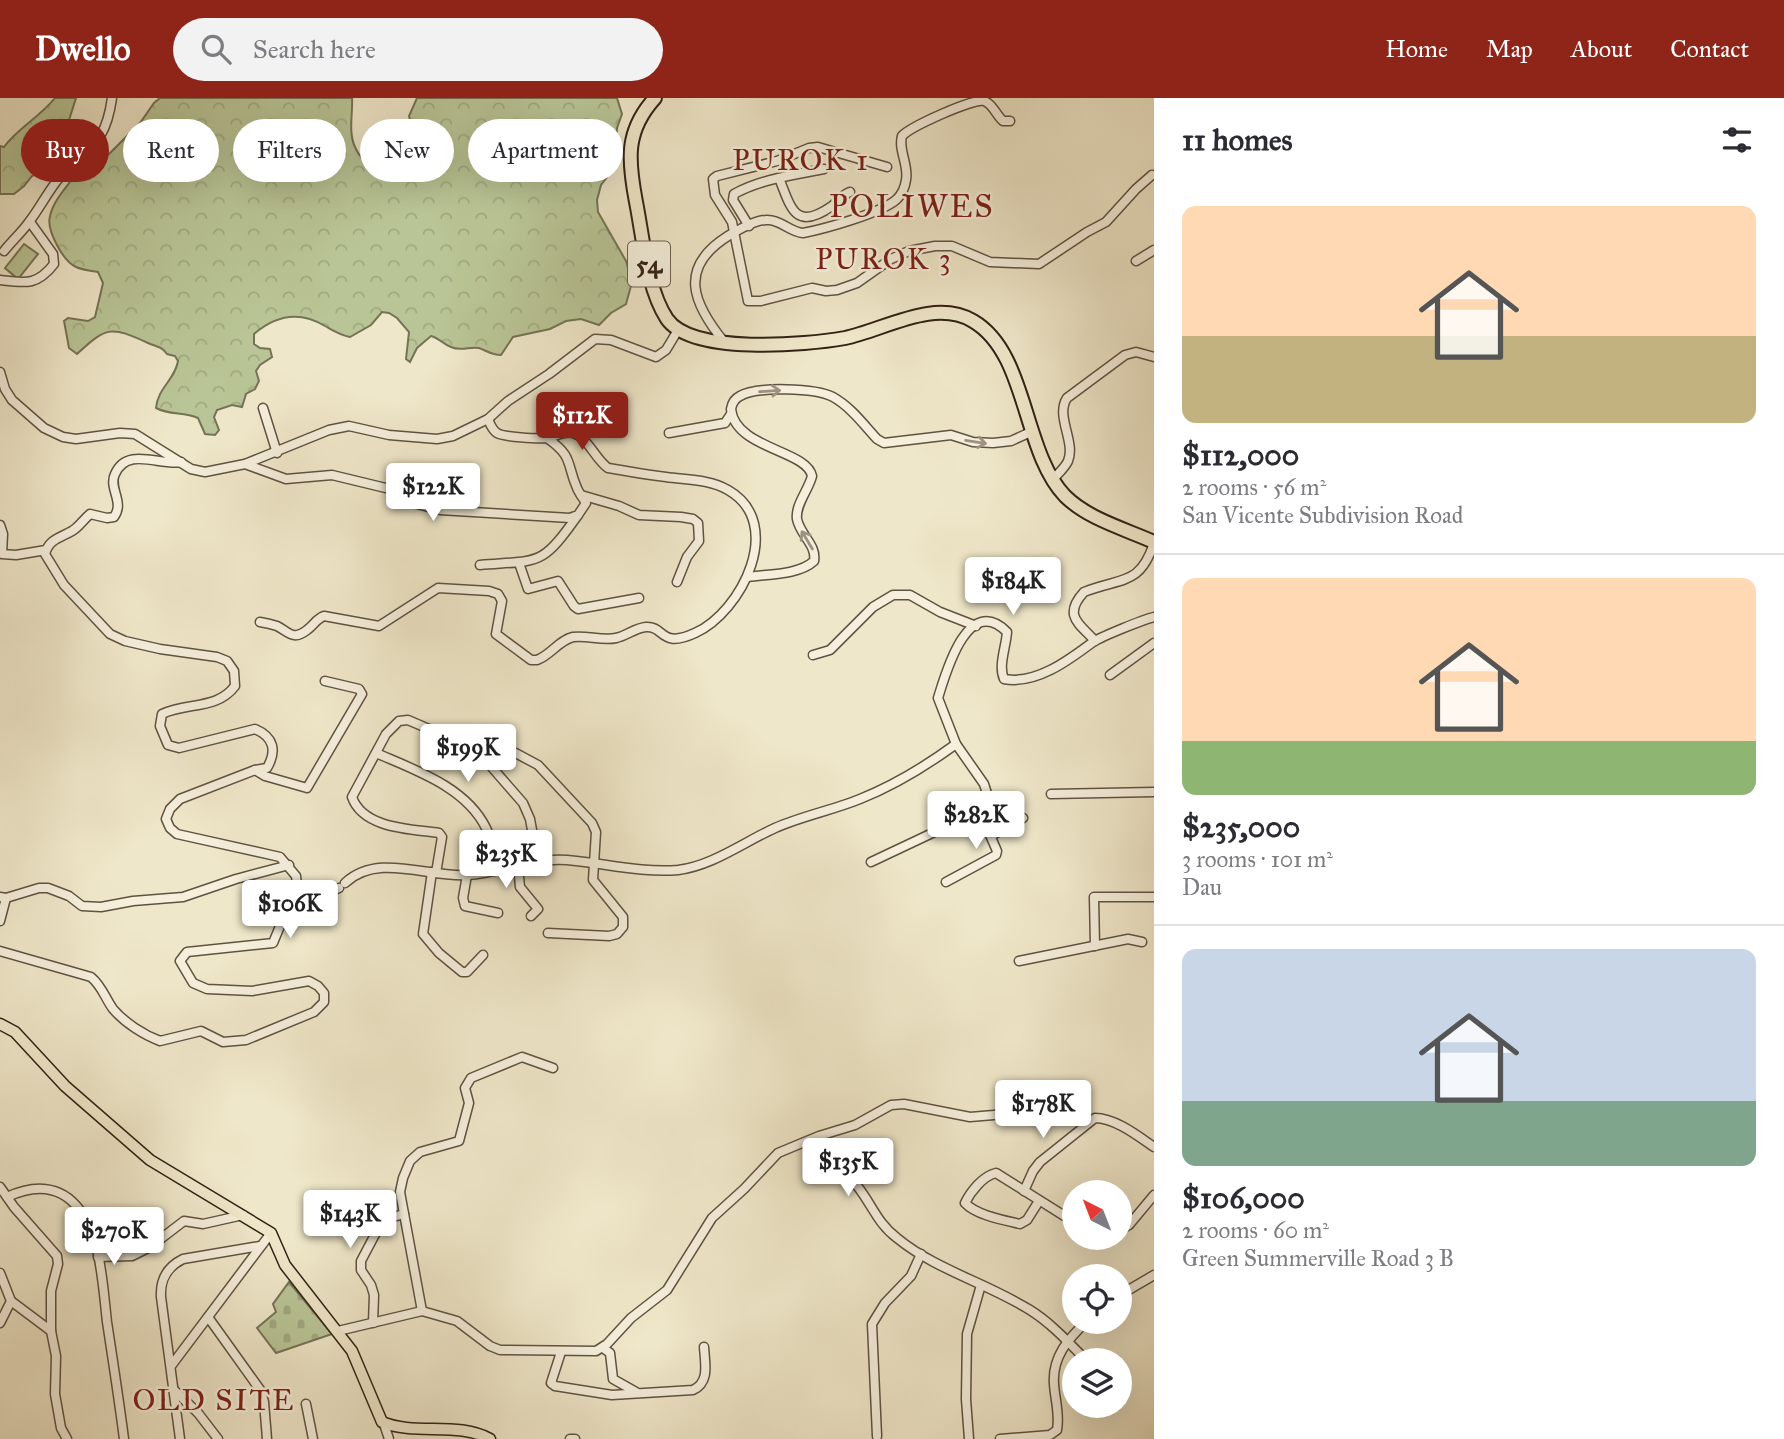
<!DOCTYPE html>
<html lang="en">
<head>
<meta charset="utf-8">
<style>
	:root { --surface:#fff; --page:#f2f2f3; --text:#2b2b33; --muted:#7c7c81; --line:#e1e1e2; --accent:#8f2418 }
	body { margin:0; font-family:"IM FELL Great Primer",serif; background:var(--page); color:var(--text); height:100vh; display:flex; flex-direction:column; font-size:26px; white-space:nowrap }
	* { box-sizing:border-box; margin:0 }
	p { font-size:23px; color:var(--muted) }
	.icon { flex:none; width:38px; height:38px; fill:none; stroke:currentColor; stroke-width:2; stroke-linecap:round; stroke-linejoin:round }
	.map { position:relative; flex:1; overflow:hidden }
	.sheet { display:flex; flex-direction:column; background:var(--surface); width:630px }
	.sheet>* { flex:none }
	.hud { position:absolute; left:21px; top:21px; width:665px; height:63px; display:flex; gap:14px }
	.needle { width:46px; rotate:318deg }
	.fabs { position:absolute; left:1062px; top:1082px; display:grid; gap:14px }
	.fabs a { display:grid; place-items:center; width:70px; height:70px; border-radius:50%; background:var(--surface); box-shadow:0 7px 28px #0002; font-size:35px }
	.price { position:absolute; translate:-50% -60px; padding:0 16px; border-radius:7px; background:#fff; color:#222; font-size:23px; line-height:46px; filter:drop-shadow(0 2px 4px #0008) }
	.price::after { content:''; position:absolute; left:50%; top:42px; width:21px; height:16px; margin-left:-10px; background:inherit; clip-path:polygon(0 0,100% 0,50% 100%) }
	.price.on { background:var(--accent); color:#fff }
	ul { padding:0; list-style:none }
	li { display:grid; align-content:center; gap:14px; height:371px; padding:0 28px }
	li+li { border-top:2px solid var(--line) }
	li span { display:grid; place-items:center; height:217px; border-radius:14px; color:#555 }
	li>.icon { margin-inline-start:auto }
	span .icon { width:126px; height:126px; fill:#fffc; stroke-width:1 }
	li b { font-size:30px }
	h2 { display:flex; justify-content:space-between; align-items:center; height:84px; padding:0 28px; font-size:30px }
	.tag { padding:0 24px; border-radius:32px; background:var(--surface); box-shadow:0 7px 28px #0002; font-size:24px; line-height:63px }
	.tag.on { background:var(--accent); color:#fff }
	header { display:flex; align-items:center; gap:42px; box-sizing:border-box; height:98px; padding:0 35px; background:var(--accent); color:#fff }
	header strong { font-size:33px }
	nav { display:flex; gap:38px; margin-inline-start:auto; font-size:24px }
	.search { width:490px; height:63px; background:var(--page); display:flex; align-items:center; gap:18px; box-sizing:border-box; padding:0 24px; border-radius:38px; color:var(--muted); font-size:26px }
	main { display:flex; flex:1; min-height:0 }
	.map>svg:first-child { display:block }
</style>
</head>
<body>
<header>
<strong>Dwello</strong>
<div class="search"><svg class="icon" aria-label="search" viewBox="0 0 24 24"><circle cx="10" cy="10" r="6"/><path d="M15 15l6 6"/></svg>Search here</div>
<nav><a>Home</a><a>Map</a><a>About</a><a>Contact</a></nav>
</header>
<main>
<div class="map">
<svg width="1154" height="1341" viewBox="0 0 1154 1341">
	<defs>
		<pattern id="forest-crowns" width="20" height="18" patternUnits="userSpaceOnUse" patternTransform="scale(1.75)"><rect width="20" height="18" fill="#b9c596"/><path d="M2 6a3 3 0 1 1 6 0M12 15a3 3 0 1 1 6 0" fill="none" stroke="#a0a980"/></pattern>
		<pattern id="cemetery-stones" width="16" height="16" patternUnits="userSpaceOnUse" patternTransform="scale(1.75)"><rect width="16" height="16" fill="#b9c596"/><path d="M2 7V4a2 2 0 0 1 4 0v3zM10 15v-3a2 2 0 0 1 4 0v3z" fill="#a0a980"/></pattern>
	</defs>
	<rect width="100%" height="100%" fill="#efe7c9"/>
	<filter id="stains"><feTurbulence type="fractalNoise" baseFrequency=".00286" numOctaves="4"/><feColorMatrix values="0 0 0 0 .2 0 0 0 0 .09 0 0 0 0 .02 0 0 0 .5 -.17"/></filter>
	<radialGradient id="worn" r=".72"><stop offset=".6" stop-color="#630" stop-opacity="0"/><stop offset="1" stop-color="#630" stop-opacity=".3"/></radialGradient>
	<!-- green -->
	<polygon fill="#b9c596" stroke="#757356" stroke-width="2" points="24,146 38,156 18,181 5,170"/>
	<!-- forest -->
	<g fill="url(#forest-crowns)" stroke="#757356" stroke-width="2">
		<path d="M55,0h21l-7,22 7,11 -18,18 -4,16 -22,11 -8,10 -10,8h-14v-48l4,1c14,-19 36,-30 51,-49z"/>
		<path d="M160,0h192c1,15 -4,34 3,49 10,22 32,31 51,12 3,-3 9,-8 10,-12 4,-10 -5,-21 -7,-31l8,-18h200l5,16 -5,14 -2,39 -14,18 -4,15 1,12 28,49 6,21 -6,22 -15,9 -12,12 -18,-6 -15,2 -16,8 -37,8 -12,18c-9,0 -14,-4 -22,-7 -9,-2 -18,4 -28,-1 -8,-3 -12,-9 -20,-11l-14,12 -7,14 -4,-3 3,-27 -12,-14 -8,-5 -7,-1 -11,13 -21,12c-10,-2 -16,-6 -25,-11 -25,-15 -49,-11 -71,8v10l6,4 10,1 2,8 -12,8 -4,6 3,10 -4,8 -9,5 -4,13 -10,-2 -15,5 -3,7 5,13 -4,5 -10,-1 -7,-16c-15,-7 -27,-2 -42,-10 2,-21 19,-28 22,-47l-3,-5 -8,-2c-6,-8 -10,-7 -19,-11 -37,-17 -41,-17 -71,11l-8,-6 -5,-27 4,-3 20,3 7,-4 8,-34 -5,-11c-7,-1 -15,-2 -22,-5 -13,-6 -30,-37 -26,-51 3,-14 14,-26 23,-38l10,-1 19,-16 38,-38 14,-20z"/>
	</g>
	<!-- cemetery -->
	<polygon fill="url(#cemetery-stones)" stroke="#757356" stroke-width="2" points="289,1184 332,1236 276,1255 257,1230 276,1214 273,1206"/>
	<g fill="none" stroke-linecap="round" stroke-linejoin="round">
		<!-- minor casing -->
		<g stroke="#605242" stroke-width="11">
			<g id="minor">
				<polyline points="887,69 818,49 809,50 777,63 717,78 713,81 715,97 732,124 748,203 761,203 812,190 826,193 837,192 857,185 891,161 909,153 935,148 952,148 990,164 1039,166 1087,134 1106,124 1136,91 1152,77"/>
				<path d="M779,80c12,30 16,54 53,28 7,-5 10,-11 18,-14"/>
				<path d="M749,128l-16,-26 1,-6c27,-15 60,-19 90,-25"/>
				<path d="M4,153c8,-10 18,-19 25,-29 11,-14 19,-31 31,-45 28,-33 45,-29 52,-79"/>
				<polyline points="1136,163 1154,152"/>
				<path d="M0,182c25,3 37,6 54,-16l-1,-10 -23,-32"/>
				<path d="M725,245c-32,-39 -48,-75 3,-107 10,-6 29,-17 40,-16 13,0 22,12 35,13 21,-4 79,-20 94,-34 5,-5 8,-12 9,-19 3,-15 -8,-30 -4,-44 8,-9 71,-38 82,-35 8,2 13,15 19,20h7"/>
				<polyline points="0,274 5,291 12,302 44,330 63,339 76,341 120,335 135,336 191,371 205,374 245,366 329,332 349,328 389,337 437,341 453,338 488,321 508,303 549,276 595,241 611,242 656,259 666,252 678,232"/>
				<polyline points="263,310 277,355"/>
				<polyline points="669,335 725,325 731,316"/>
				<path d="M245,366l41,15 46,-4 62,15 23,14 23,6 130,8 8,-3 8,-12c-3,-5 -7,-10 -9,-15 -11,-25 -3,-31 -30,-50"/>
				<path d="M1053,382c4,-6 12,-12 15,-19 8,-19 -13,-45 -1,-63l58,-43 11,-3 18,5"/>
				<polyline points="581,397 619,408 639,417 681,419 693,421 698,425 699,443 687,459 677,484"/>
				<polyline points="0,427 3,436 2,456 16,457 46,452"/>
				<polyline points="519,465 528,491 558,483 574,508 578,511 639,500"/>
				<path d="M480,467c61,-5 61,2 98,-50"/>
				<path d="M748,479c20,-3 51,-2 66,-16 3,-16 -14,-26 -17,-42 -2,-14 12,-30 15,-43 -5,-26 -77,-27 -81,-67 1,-6 3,-10 9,-13 16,-10 76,-8 93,1 18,10 31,28 44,42l7,4 67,-8 22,7 20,1 18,-2 22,-10"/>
				<path d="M260,524c6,1 11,2 17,4 12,6 16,15 30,4 7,-5 9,-11 17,-14l55,10 59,-38 51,3 9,3 4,7 -6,33 35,26h6c14,-5 22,-20 36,-23 14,-2 29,4 43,1 10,-2 19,-10 30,-11 19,-1 14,22 49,6 47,-21 91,-110 33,-143 -19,-11 -42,-10 -62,-13 -20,-2 -39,-6 -58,-9 -13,-9 -21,-32 -35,-35 -9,-3 -17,4 -26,5 -9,1 -44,-1 -50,-5 -5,-3 -7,-9 -9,-14"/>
				<path d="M1095,543c-15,-17 -33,-25 -11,-49 38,-15 56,-6 70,-49"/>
				<polyline points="813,557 830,552 873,509 893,497 910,497 940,514 976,528"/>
				<polyline points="1110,577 1154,545"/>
				<polyline points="510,652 538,667 592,725 596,734 593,782 623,819 623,829 617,836 609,838 548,835"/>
				<path d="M376,655c39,17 90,34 110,75 6,13 8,28 10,42"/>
				<polyline points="255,672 265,678 307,690 362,596 359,591 325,583"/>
				<polyline points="1051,696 1154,694"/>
				<polyline points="991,738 1023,720"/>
				<path d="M871,764l72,-34 47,-25 -6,-19 -28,-40 -18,-46c8,-26 30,-105 69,-66 -1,15 -9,34 -3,47 32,6 65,-19 89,-37 10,-6 49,-22 61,-25"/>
				<polyline points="518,768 520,789 538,811 531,818"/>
				<polyline points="432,774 423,836 439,855 462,874 467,874 483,857"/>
				<path d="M436,775l6,-36 -3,-4c-27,-4 -76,-4 -87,-36l34,-63 13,-13 9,-1 65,28 16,16 34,39 7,16 8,44"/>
				<polyline points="467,777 463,800 465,808 498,815"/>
				<polyline points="946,784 996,757 997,753 979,712"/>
				<path d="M345,785c33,-31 83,-5 123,-8 33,-2 66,-18 99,-15 36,3 74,13 111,10 34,-4 66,-28 97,-42 27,-12 58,-18 85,-29 35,-14 66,-33 96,-55"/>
				<polyline points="295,792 325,796 339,790"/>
				<polyline points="0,799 6,800 39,790 48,790 69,798 82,808 101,809 133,803 183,799 236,781 289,767"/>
				<polyline points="0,823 6,800"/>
				<polyline points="1095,848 1094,799 1154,799"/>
				<path d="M0,853l91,26c11,9 14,21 22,32 12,14 31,26 47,32l41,-10 22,11 23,-2 68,-28 10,-10v-9l-6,-7 -9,-5 -57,10 -45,-2 -14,-6 -13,-22 7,-9 86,-9 24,-58 -1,-9 -16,-19 -103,-23 -7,-6 -4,-9 4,-10 10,-10 75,-29 12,-2c10,-17 7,-31 -12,-39l-76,19 -11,-3 -8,-19 2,-12c25,-12 55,-4 73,-28l-1,-15 -7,-10 -10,-4 -57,-8 -35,-8 -15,-7 -46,-49 -19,-31c4,-15 15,-16 27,-23 7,-4 11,-11 18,-17l17,4 7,-1c11,-15 -6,-29 1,-43 12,-28 45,-8 66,-12"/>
				<polyline points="1019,863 1128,841 1142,844"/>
				<path d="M804,1045c21,11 40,26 54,44 14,18 20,37 39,51 39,32 90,45 133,72 21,13 38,32 56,50"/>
				<polyline points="0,1089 14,1109 57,1158 58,1166 51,1193 51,1233 56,1258 55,1296 61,1330 67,1341"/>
				<path d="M1024,1093l9,-20 7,-9 55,-44c20,0 43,18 59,29"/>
				<path d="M7,1099c26,-12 53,-13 72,12 22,27 24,79 28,113 6,39 12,78 17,117"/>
				<path d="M1039,1103l-12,19 -7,4c-17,-4 -44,-9 -55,-21 6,-12 18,-27 31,-30l78,49"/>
				<polyline points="1120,1132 1129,1127 1154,1097"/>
				<polyline points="98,1159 132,1158 150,1149 184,1123 203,1126 243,1117"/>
				<polyline points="0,1175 11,1203 51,1233"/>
				<polyline points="1120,1197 1154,1177"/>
				<polyline points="422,1213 400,1094 403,1080 410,1063 420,1054 459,1043 469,1005 465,990 471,980 522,959 553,970"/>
				<polyline points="208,1219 261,1293 264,1304 267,1341"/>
				<polyline points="0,1225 11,1203"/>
				<polyline points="373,1225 374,1197 371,1187 361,1172 361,1163 380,1127 386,1121 404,1116"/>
				<polyline points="338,1233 422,1213 457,1223 490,1248 500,1252 596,1253 607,1246 631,1220 667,1192 712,1120 744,1091 778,1055 819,1038 855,1027 891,1007 904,1006 970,1019 994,1017 1023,1009"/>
				<polyline points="603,1250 610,1255 613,1281 636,1294"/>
				<path d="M561,1254l-10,31 4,3 57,9 81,-5c17,-8 12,-26 11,-43"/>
				<polyline points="171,1268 271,1135"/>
				<polyline points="174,1292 198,1315 218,1341"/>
				<polyline points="306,1306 313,1341"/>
				<polyline points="384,1326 389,1341"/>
				<polyline points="877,1338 872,1226 885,1205 911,1178 921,1156"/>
				<path d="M180,1341l-19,-142c-1,-18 6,-30 22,-38l77,-13"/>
				<polyline points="570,1341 575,1341"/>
				<polyline points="969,1341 966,1301 967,1236 981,1187"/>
				<path d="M1000,1341l50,-4 7,-5c3,-16 -2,-30 -3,-46 -2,-27 14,-45 33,-63"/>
			</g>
		</g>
		<!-- major casing -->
		<g stroke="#312115" stroke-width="13">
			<path id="major" d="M0,926l15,8 50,54 85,74 121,73 14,32 67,86 30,71c33,14 76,-1 108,17"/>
		</g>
		<!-- highway casing -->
		<g stroke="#312115" stroke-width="16">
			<path id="highway" d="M655,0c-30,33 -27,62 -19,104 7,35 11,87 31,117 25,36 139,26 178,19 39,-8 89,-40 128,-17 55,32 49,130 92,175 23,23 60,33 89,46"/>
		</g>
		<!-- minor -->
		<use href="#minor" stroke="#f5efdc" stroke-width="8"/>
		<!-- major -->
		<use href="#major" stroke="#efe7c9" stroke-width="10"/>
		<!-- highway -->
		<use href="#highway" stroke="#efe7c9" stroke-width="12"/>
	</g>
	<!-- one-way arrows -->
	<defs><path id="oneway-shaft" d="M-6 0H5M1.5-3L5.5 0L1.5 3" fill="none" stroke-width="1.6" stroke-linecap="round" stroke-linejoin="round" transform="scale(1.75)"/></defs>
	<g stroke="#9d9282">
		<use href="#oneway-shaft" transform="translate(770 293) rotate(-4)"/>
		<use href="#oneway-shaft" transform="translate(976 344) rotate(9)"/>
		<use href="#oneway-shaft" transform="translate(807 442) rotate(-121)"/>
	</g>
	<g text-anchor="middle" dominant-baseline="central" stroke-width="5" stroke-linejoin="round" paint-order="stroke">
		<!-- shield labels -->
		<rect fill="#f5efdc" stroke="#6c5f51" stroke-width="2" x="628" y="143.5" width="42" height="45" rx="5"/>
		<g font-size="26" font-weight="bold" fill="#312115">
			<text x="649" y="166">54</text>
		</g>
		<!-- neighbourhood labels -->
		<g font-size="30" letter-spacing="2" fill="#7a1f14" stroke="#f5efdc">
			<text x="801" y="62">PUROK 1</text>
			<text x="884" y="161">PUROK 3</text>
			<text x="214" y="1302">OLD SITE</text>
		</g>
		<!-- quarter labels -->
		<g font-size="32" letter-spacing="2" fill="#7a1f14" stroke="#f5efdc">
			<text x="912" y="108">POLIWES</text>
		</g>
	</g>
	<rect width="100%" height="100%" filter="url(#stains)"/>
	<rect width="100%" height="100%" fill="url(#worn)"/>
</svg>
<div class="fabs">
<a><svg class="needle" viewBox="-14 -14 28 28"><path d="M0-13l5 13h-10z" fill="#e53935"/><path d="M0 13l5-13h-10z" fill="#7c7c81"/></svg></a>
<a><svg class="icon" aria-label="locate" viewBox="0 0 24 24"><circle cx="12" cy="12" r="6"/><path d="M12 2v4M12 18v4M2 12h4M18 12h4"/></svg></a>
<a><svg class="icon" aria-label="layers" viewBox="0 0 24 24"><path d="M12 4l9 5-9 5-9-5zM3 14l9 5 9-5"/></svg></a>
</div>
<b class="price on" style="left:582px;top:354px">$112K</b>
<b class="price" style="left:433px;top:425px">$122K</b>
<b class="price" style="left:1013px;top:519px">$184K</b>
<b class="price" style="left:468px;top:686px">$199K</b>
<b class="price" style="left:976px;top:753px">$282K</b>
<b class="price" style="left:506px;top:792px">$235K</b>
<b class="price" style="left:290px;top:842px">$106K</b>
<b class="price" style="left:1043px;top:1042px">$178K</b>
<b class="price" style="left:848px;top:1100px">$135K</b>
<b class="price" style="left:350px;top:1152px">$143K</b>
<b class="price" style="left:114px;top:1169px">$270K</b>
<div class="hud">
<a class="tag on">Buy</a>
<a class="tag">Rent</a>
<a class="tag">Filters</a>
<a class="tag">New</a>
<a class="tag">Apartment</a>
</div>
</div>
<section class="sheet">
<h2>11 homes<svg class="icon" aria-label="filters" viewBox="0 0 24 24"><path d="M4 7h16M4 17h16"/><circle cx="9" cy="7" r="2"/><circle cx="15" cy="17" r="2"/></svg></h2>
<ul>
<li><span style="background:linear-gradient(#ffd9b3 60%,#c2b280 0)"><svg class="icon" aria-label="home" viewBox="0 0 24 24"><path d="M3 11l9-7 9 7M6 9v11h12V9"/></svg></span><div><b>$112,000</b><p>2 rooms · 56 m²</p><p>San Vicente Subdivision Road</p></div></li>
<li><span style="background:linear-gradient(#ffd9b3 75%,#8fb573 0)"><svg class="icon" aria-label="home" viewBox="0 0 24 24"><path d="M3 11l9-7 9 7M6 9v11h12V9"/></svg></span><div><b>$235,000</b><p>3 rooms · 101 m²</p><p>Dau</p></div></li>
<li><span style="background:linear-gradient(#c9d6e8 70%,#7fa58c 0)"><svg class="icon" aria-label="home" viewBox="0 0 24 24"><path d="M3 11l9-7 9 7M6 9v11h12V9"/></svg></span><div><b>$106,000</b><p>2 rooms · 60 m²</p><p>Green Summerville Road 3 B</p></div></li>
</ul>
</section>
</main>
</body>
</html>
